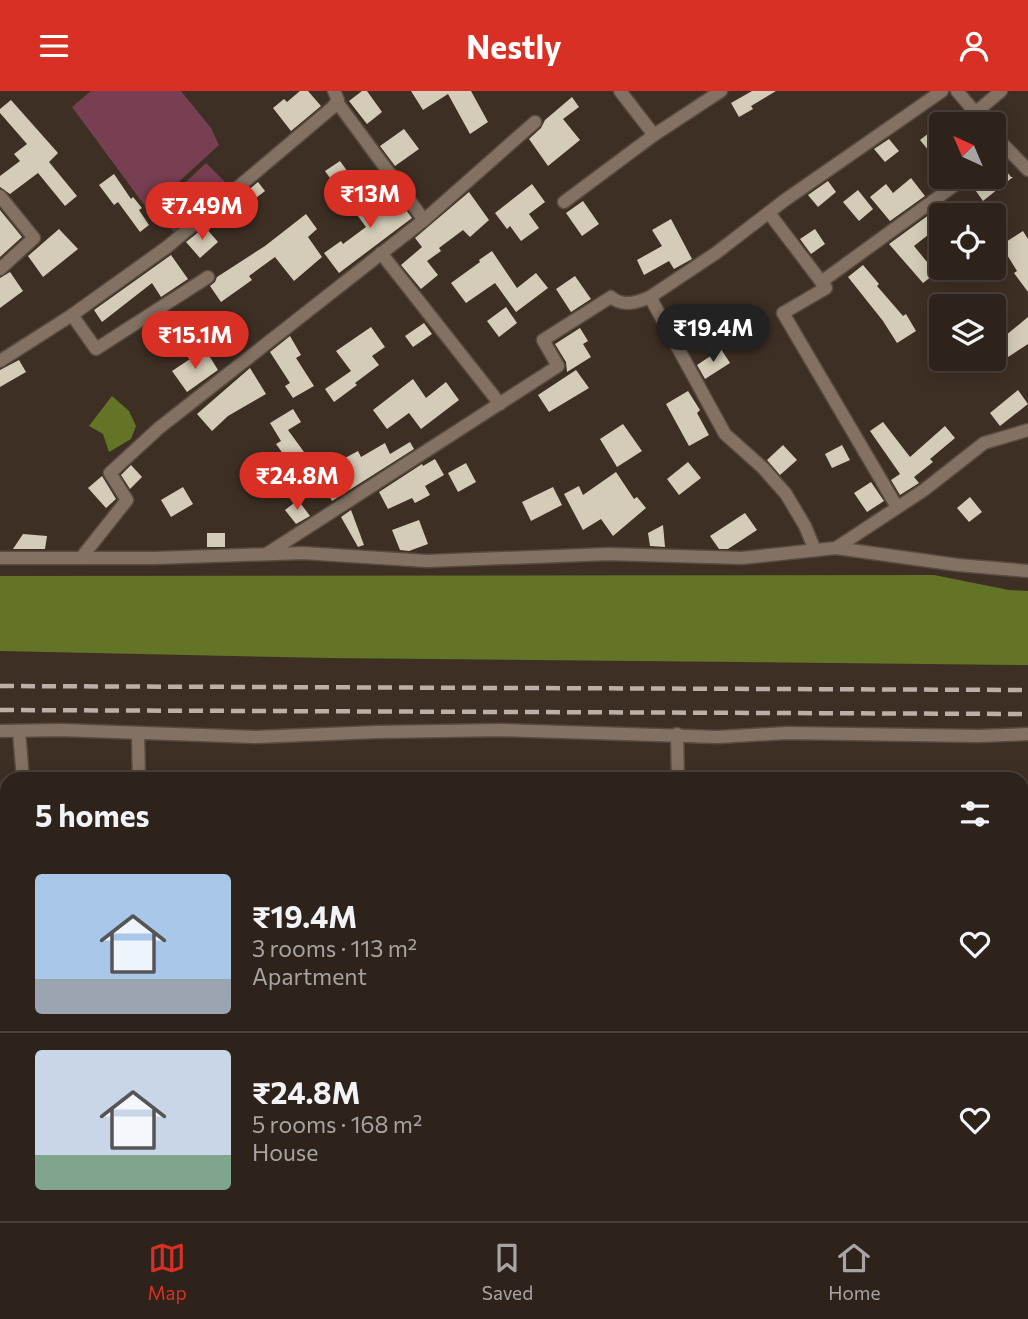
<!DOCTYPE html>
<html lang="en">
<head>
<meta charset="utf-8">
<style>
	:root { --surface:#2e231b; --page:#362b24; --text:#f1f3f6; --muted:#a7a4a3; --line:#49403a; --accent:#d93025 }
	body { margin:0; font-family:Commissioner,sans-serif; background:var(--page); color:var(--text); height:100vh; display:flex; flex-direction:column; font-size:26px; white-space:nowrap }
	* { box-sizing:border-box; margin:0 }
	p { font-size:23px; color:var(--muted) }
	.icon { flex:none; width:38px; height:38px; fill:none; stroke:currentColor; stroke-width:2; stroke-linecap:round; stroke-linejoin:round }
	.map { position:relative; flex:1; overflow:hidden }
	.side { position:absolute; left:0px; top:681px; width:1029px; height:450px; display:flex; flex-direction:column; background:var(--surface); border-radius:21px 21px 0 0; box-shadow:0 4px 18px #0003,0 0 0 2px var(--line) }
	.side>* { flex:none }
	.needle { width:46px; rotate:316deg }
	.tools { position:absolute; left:929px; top:21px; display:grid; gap:14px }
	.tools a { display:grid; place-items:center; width:77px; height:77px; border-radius:7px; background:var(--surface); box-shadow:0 4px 18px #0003,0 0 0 2px var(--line); font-size:35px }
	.price { position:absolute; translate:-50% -60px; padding:0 16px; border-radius:24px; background:var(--accent); color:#fff; font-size:23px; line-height:46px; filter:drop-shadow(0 2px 4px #0008) }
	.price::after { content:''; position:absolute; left:50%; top:42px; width:21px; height:16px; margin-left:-10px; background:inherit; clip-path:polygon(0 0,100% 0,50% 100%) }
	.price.active { background:#222; color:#fff }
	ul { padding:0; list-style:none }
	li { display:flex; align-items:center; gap:21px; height:175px; padding:0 35px }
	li+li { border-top:2px solid var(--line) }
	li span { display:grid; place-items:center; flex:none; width:196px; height:140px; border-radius:7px; color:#555 }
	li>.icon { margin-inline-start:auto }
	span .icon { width:84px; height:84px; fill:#fffc; stroke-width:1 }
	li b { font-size:30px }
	h2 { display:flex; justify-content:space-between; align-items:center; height:84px; padding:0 35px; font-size:30px }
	header { display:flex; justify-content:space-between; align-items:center; height:91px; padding:0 35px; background:var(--accent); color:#fff; font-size:32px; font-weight:700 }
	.tab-bar { display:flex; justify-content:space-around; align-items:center; height:98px; border-top:2px solid var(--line); background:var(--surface); font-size:19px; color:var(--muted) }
	.tab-bar a { display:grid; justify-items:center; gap:4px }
	.tab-bar .active { color:var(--accent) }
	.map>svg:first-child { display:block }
</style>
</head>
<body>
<header><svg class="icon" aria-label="menu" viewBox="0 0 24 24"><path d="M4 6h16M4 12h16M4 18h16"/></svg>Nestly<svg class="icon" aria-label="person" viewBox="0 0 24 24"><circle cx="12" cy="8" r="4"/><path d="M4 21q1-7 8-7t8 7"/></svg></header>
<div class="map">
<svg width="1028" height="1130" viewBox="0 0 1028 1130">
	<rect width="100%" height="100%" fill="#3e2f24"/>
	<!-- green -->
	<g fill="#783e51">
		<polygon points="91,0 181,0 211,37 219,54 148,119 72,16"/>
		<polygon points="206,72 228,94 174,141 154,121"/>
	</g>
	<!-- water -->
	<g fill="#637427">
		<polygon points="112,305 129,320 136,335 131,348 109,361 103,343 89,335"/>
		<polygon points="934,484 1009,499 1028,500 1028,574 330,567 0,560 0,485"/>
	</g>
	<!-- building -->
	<g fill="#d4ccb8">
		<polygon points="300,0 308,0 321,15 291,40 273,17 284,8 287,11"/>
		<polygon points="362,0 367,0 382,21 367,33 349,10"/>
		<polygon points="411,0 471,0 488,31 470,43 448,3 423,19"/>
		<polygon points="752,0 776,0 751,15 753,18 739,26 731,12"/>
		<polygon points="572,6 579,16 563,28 580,49 548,75 529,48 541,37 545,29"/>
		<polygon points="11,9 58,62 49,71 77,105 65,115 38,82 10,103 0,96 0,85 20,70 14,63 27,53 0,22 0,18"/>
		<polygon points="404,38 419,58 395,75 380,55"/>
		<polygon points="934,38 942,48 942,76 920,49"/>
		<polygon points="889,48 899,60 885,71 874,58"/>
		<polygon points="340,70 350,84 335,94 325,80"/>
		<polygon points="1000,72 1011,86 1013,86 983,110 971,93 976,86 994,86 994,74"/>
		<polygon points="114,83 131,108 133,106 142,117 139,119 149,134 140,141 118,111 114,114 99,94"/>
		<polygon points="911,87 925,105 890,130 870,106 886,93 893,102"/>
		<polygon points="828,90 836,101 818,116 808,104"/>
		<polygon points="258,91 265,100 247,114 241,105"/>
		<polygon points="532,93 545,111 529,123 539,137 521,150 510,135 507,138 495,122"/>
		<polygon points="391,99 412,127 339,182 324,162 341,150 343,153 366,136 355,121 369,110 371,113"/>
		<polygon points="858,99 873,118 859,130 843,111"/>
		<polygon points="469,101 489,129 470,146 463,139 439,157 441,160 427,170 438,184 421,198 401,174 422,156 415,147"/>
		<polygon points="583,110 599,133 582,145 566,122"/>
		<polygon points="937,118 942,123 942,133 914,155 936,182 923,192 889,153"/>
		<polygon points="0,119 22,146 0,166"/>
		<polygon points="306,123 317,138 308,146 322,166 294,190 275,166 249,185 252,189 221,211 210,195 215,191 217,186 265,155"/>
		<polygon points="671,128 692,168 674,178 669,170 644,184 637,169 662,155 652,139"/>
		<polygon points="205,136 218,151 200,167 186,151"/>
		<polygon points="59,138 78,158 43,186 28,165"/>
		<polygon points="815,138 825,153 811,163 800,148"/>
		<polygon points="1023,140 1028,148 1028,201 1014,182 1017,180 1001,154"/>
		<polygon points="492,160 517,197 536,182 548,197 516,221 495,192 466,212 451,192 480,171 479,169"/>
		<polygon points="171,164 188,188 161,206 152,192 102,231 94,219"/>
		<polygon points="863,174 879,193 877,195 903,225 906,223 916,240 897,252 883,230 848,186"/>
		<polygon points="10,181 23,200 0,217 0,187"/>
		<polygon points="575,185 591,208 571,221 556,198"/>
		<polygon points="506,216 517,232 499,246 487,230"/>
		<polygon points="1028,226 1028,253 999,272 994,265 994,254"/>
		<polygon points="424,232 432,243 413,256 405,245"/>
		<polygon points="371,236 385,256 372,265 379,274 355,292 357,294 334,311 325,298 351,280 336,260"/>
		<polygon points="580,237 588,250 583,253 591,266 567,281 566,271 555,253"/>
		<polygon points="290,245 301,264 296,267 314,295 293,307 285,295 290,292 270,261"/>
		<polygon points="205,258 218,279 187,301 172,280"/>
		<polygon points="721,258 730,272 705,288 697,274"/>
		<polygon points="19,269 26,281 0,296 0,279"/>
		<polygon points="250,277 266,303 228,325 212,340 197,323"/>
		<polygon points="576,279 589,297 549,321 538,304"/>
		<polygon points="413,288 426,307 446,291 459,309 421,338 409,322 387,338 373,319"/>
		<polygon points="1018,299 1028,313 1000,335 990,322"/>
		<polygon points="688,300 700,319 697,322 709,344 689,355 666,313"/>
		<polygon points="293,318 301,331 288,339 304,361 289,371 276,353 281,350 270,332"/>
		<polygon points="883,331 910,366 945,335 955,347 930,368 933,371 914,386 919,392 900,404 891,389 900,383 870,340"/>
		<polygon points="623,333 642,360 617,376 600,348"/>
		<polygon points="410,351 414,358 332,410 319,386 347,370 345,367 358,360 361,366 385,352 390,363"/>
		<polygon points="783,354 797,369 780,384 767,369"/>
		<polygon points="842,354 850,369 832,377 825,363"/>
		<polygon points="435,368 444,384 425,395 430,404 415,412 412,407 388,418 379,401 422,373 423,375"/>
		<polygon points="688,371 701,387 679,404 667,388"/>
		<polygon points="466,372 476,391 458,401 448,382"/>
		<polygon points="131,374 142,386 130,398 121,384"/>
		<polygon points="616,381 634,408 637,406 646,417 613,445 601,428 583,439 564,403 579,395 583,404"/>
		<polygon points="102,385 116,408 106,417 88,397"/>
		<polygon points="871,391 884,410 867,421 854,402"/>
		<polygon points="183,396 193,413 171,426 161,409"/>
		<polygon points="553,396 562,414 531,430 522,411"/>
		<polygon points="970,406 982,421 969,431 957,417"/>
		<polygon points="298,409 310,425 296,433 285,419"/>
		<polygon points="351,419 364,454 358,456 341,426"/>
		<polygon points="745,422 757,439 728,458 719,458 710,445"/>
		<polygon points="419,429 428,453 409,460 400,459 392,439"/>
		<polygon points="663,434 665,456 650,455 648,442"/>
		<rect x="207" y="442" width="18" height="14"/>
		<polygon points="23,443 47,445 45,458 13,458"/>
	</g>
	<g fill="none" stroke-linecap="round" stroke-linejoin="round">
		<!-- minor casing -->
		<g stroke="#584b41" stroke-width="15">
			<g id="minor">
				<polyline points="620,0 654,44"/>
				<polyline points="957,0 985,33"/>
				<polyline points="337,11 424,129"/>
				<polyline points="975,22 1001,0"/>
				<polyline points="994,44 1028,79"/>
				<polyline points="994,65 1006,57"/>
				<polyline points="0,105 34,147 0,178"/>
				<polyline points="564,111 654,44 721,0"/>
				<polyline points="769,122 826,197 783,222 897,416"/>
				<polyline points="381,162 500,313"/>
				<polyline points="821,191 966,86"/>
				<polyline points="650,206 716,162 785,109 942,0"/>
				<polyline points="72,224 96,258 208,186"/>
				<polyline points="0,270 72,224 167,156 333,16 338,9 334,0"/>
				<polyline points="836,457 958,474 1028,480"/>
				<path d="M268,462l290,-187 -15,-26 68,-43c12,10 25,6 39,0l75,137 38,34 23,26 19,32 10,24"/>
				<polyline points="0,467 155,467 303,462 427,470 609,463 742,467 836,457 924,399 984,352 1028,339"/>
				<polyline points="81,467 127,409 110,382 159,337 424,129 535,31"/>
				<polyline points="0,640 61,639 256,646 377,641 502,639 718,646 787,642 979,645 1028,643"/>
				<polyline points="19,640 23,688"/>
				<polyline points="138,643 139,688"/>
				<polyline points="677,643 678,688"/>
				<polyline points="0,803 7,812"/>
				<polyline points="0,827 7,822"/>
				<polyline points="0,870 7,865"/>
				<polyline points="1022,922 1028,927"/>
				<polyline points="0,958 7,953"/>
				<polyline points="1022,964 1028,952"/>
				<polyline points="1022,973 1028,978"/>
				<polyline points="1022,1112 1028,1118"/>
				<polyline points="691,1124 695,1130"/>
				<polyline points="812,1124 818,1130"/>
				<polyline points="1,1130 10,1124"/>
				<polyline points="396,1130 396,1124"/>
				<polyline points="415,1130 427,1124"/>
				<polyline points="906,1130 913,1124"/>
			</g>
		</g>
		<!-- minor -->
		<use href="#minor" stroke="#837264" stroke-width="12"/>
		<!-- rail -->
		<g stroke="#bbb0a8" stroke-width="4.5" stroke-dasharray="14 7" stroke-linecap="butt">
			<polyline points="0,595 1028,599"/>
			<polyline points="0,619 1028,623"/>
		</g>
	</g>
</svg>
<div class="tools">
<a><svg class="needle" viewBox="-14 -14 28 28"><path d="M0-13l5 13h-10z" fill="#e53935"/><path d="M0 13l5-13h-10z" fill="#a7a4a3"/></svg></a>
<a><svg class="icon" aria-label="locate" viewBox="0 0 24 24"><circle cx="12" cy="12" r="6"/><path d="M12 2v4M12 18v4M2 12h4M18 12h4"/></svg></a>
<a><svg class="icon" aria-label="layers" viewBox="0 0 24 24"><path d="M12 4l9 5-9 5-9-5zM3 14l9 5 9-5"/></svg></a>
</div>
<b class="price" style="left:370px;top:139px">₹13M</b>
<b class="price" style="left:202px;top:151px">₹7.49M</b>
<b class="price active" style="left:713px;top:273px">₹19.4M</b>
<b class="price" style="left:195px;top:280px">₹15.1M</b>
<b class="price" style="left:297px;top:421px">₹24.8M</b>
<section class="side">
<h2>5 homes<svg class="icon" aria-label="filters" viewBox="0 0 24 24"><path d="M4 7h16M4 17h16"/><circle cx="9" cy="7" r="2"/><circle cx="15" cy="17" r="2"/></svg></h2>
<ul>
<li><span style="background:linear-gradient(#a9c7e8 75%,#9aa5b1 0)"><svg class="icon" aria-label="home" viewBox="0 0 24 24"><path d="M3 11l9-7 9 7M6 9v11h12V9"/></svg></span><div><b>₹19.4M</b><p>3 rooms · 113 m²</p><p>Apartment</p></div><svg class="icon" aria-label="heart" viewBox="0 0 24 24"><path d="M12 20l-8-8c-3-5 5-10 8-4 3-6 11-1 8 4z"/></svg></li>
<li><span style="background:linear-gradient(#c9d6e8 75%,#7fa58c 0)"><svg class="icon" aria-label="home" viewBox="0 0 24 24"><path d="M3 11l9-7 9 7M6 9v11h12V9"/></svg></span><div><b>₹24.8M</b><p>5 rooms · 168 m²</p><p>House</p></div><svg class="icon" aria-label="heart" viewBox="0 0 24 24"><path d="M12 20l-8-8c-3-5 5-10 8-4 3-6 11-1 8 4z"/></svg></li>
</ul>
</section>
</div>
<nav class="tab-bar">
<a class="active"><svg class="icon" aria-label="map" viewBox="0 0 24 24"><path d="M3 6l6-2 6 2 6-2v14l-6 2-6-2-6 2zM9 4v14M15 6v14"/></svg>Map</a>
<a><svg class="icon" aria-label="saved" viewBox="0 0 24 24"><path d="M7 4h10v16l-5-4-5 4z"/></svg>Saved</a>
<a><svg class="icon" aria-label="home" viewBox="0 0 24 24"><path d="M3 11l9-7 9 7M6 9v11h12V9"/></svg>Home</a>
</nav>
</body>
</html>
